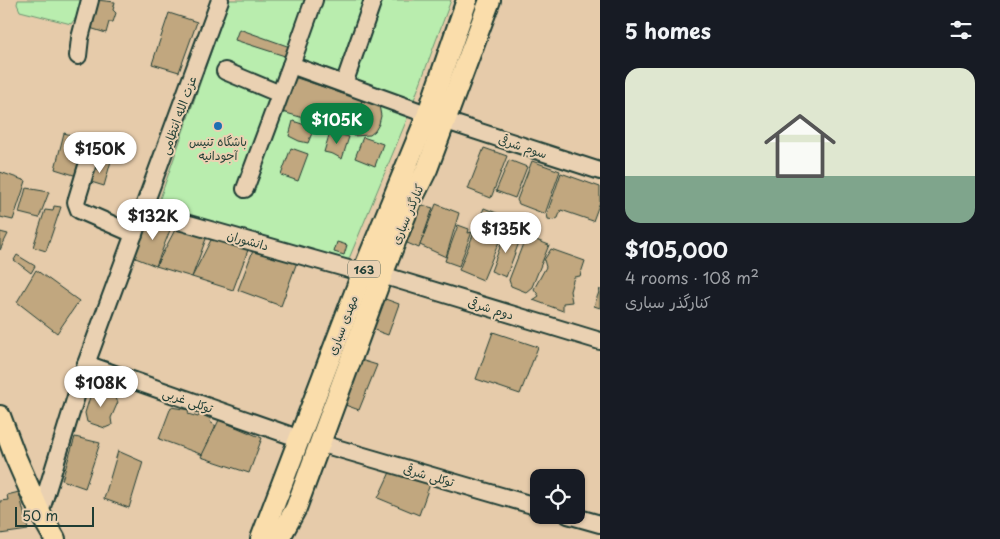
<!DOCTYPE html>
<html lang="en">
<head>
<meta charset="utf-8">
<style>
	:root { --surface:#171b24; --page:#242831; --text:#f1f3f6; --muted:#9ea1a6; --accent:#0b8043 }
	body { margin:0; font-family:"Playpen Sans","Playpen Sans Arabic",sans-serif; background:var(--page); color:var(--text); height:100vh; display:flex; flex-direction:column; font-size:19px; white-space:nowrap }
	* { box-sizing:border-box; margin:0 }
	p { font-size:16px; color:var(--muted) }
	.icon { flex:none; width:28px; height:28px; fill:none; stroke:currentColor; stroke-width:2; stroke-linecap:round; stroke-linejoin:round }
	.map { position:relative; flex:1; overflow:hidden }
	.panel { display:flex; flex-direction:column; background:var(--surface); width:400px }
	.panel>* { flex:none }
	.tools { position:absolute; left:530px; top:469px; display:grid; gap:10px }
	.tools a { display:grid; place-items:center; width:55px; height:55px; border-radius:10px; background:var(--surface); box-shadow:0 1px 4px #0004; font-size:25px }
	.scale { position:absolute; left:15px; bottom:12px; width:79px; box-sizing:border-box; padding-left:5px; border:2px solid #1f3d34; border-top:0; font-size:14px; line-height:18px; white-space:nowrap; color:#1f3d34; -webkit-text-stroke:4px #ead1b2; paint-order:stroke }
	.price { position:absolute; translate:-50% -42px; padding:0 11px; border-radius:18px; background:#fff; color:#222; font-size:16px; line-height:32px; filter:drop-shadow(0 1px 2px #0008) }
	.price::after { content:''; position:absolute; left:50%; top:30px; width:15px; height:11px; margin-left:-8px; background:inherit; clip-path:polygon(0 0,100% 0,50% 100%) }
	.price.current { background:var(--accent); color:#fff }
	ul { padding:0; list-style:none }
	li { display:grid; align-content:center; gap:10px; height:265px; padding:0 25px }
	li span { display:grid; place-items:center; height:155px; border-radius:15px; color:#555 }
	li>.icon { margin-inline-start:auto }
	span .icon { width:90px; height:90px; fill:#fffc; stroke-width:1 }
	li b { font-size:21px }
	h2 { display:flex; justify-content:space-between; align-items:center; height:60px; padding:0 25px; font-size:21px }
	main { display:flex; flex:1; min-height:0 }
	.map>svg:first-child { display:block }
</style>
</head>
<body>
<main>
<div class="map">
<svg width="600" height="539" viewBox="0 0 600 539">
	<rect width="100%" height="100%" fill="#e6cbaa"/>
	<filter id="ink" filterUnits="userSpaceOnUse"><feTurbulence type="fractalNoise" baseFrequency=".02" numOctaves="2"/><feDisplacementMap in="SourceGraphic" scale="10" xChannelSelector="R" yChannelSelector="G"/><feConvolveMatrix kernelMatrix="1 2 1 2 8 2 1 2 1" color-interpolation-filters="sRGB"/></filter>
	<g filter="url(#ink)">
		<!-- green -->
		<g fill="#b9edae" stroke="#6c9571">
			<polygon points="18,0 83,0 80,12 71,24 20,11 17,4"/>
			<polygon points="229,0 451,0 405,124 348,261 157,207"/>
		</g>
		<!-- building -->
		<g fill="#c1a77f" stroke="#1f3d34">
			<polygon points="97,0 115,2 113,10 116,13 113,22 109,22 106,33 90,28"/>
			<polygon points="169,13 197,22 179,72 152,64"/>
			<polygon points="239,29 290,47 288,57 235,40"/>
			<polygon points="291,76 362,100 353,132 279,111"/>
			<polygon points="363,97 379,105 381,116 379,124 375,131 370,135 353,136 353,132"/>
			<polygon points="293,121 314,128 308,143 299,141 289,136"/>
			<polygon points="330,132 349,137 342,159 333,154 324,152"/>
			<polygon points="64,133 86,139 77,176 55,169"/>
			<polygon points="363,137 383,144 375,166 355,158"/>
			<polygon points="291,148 308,154 298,181 281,175"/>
			<polygon points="484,148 507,156 491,198 468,189"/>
			<polygon points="103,160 111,161 104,186 88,181 91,168 99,169"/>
			<polygon points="509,160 527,167 515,198 496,191"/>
			<polygon points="532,161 560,171 545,214 519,204 517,200"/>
			<polygon points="0,172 26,181 13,220 0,217"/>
			<polygon points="561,173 600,187 600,202 593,221 561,210 558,218 554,220 548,219 547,214"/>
			<polygon points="26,188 49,192 39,218 19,213"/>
			<polygon points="415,203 433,208 419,248 400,240"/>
			<polygon points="436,204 459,213 446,257 420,245"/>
			<polygon points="54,206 61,207 46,251 33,247 45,210 53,211"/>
			<polygon points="484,208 509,218 483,280 459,270"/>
			<polygon points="149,217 172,225 156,266 133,257"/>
			<polygon points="458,225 469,229 468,233 472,232 459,266 445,261"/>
			<polygon points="177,226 207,236 192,277 156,266"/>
			<polygon points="506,231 521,237 506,277 491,271"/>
			<polygon points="0,232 8,234 0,250"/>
			<polygon points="526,236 549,245 532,287 526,292 511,286 509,280"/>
			<polygon points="212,238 248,250 233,290 192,277"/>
			<polygon points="337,242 347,245 344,255 334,252"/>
			<polygon points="254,248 297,262 281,306 238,290"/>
			<polygon points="551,249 585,261 580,276 574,277 570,291 572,302 563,303 563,311 533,300 539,296 534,289 546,267 544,260"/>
			<polygon points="17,255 35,266 31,273 14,260"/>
			<polygon points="36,270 79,301 57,333 17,302"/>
			<polygon points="600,289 600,308 594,306"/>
			<polygon points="377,296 399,304 388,335 366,327"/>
			<polygon points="493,332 538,347 520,394 476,379"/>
			<polygon points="354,358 377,365 359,410 337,402"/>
			<polygon points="93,387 113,394 118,402 111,418 112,425 105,428 87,422 85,413"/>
			<polygon points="171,407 189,410 188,414 198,417 200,414 211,419 210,422 216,426 203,455 159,439"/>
			<polygon points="219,420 262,438 249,473 201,457"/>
			<polygon points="75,437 100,443 85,488 62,480"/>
			<polygon points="118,451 143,462 129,508 104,499"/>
			<polygon points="391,470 430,484 419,515 378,498"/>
			<polygon points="19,492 28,530 0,534 0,501 8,500 7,495"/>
		</g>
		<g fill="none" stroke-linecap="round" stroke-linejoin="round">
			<!-- minor casing -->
			<g stroke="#1f3d34" stroke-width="20">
				<g id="minor">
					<polyline points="314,0 291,65 418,111"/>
					<polyline points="78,56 80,38 90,0"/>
					<polyline points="225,71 280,94"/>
					<polyline points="344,84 373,0"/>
					<polyline points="446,121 600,171"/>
					<polyline points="90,156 76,202 79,210 134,234"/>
					<polyline points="245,189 291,65"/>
					<polyline points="143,211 352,270"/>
					<polyline points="382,275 600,341"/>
					<polyline points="86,364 289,435"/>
					<polyline points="319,443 539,507"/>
					<polyline points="40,513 86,364 220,0"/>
					<polyline points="568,515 600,524"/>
				</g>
			</g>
			<!-- major casing -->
			<g stroke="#1f3d34" stroke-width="24">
				<g id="major">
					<polyline points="0,416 15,456 40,513 55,539"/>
					<polyline points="261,539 362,274 427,116 467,0"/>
					<polyline points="279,539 296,508 382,275 411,201 427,169 490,0"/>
				</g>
			</g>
			<!-- minor -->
			<use href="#minor" stroke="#ead1b2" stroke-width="16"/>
			<!-- major -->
			<use href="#major" stroke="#faddab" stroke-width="20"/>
		</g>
	</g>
	<!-- markers -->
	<circle fill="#1f6fb2" stroke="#ead1b2" stroke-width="2" cx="218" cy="126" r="5"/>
	<g text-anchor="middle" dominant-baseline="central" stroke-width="4" stroke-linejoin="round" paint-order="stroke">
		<!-- shield labels -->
		<rect fill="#ead1b2" stroke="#5c695a" stroke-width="1" x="348" y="260.5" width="32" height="17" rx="4"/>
		<g font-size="11" font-weight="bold" fill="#1f3d34">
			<text x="364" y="269">163</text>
		</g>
		<!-- street labels -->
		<g font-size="12" fill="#1f3d34" stroke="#ead1b2">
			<text transform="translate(178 115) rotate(-70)">عزت الله انتظامی</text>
			<text transform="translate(523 146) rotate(18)">سوم شرقی</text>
			<text transform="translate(407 214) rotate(-67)">کنارگذر سباری</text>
			<text transform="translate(248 240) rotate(16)">دانشوران</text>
			<text transform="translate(491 308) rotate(17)">دوم شرقی</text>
			<text transform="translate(342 325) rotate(-69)">مهدی سباری</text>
			<text transform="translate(188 400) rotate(19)">توکلی غربی</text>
			<text transform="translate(429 475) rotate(16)">توکلی شرقی</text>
		</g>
		<!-- poi labels -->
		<g font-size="12" fill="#1f3d34" stroke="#ead1b2">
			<text x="218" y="141">باشگاه تنیس<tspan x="218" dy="14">آجودانیه</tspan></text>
		</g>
	</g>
</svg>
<div class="tools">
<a><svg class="icon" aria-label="locate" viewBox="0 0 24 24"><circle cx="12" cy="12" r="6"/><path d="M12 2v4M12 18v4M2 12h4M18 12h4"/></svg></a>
</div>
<div class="scale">50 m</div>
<b class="price current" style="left:337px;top:145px">$105K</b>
<b class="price" style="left:100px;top:174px">$150K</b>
<b class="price" style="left:153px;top:241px">$132K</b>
<b class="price" style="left:506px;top:254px">$135K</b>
<b class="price" style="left:101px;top:408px">$108K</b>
</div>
<section class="panel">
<h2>5 homes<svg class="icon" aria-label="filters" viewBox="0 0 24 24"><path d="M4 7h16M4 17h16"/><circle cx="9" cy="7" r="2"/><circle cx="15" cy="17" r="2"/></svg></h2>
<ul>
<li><span style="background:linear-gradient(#dfe7d0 70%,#7fa58c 0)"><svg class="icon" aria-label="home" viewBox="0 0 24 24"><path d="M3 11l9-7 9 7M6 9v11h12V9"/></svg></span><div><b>$105,000</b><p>4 rooms · 108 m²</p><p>کنارگذر سباری</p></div></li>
</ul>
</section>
</main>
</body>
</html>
